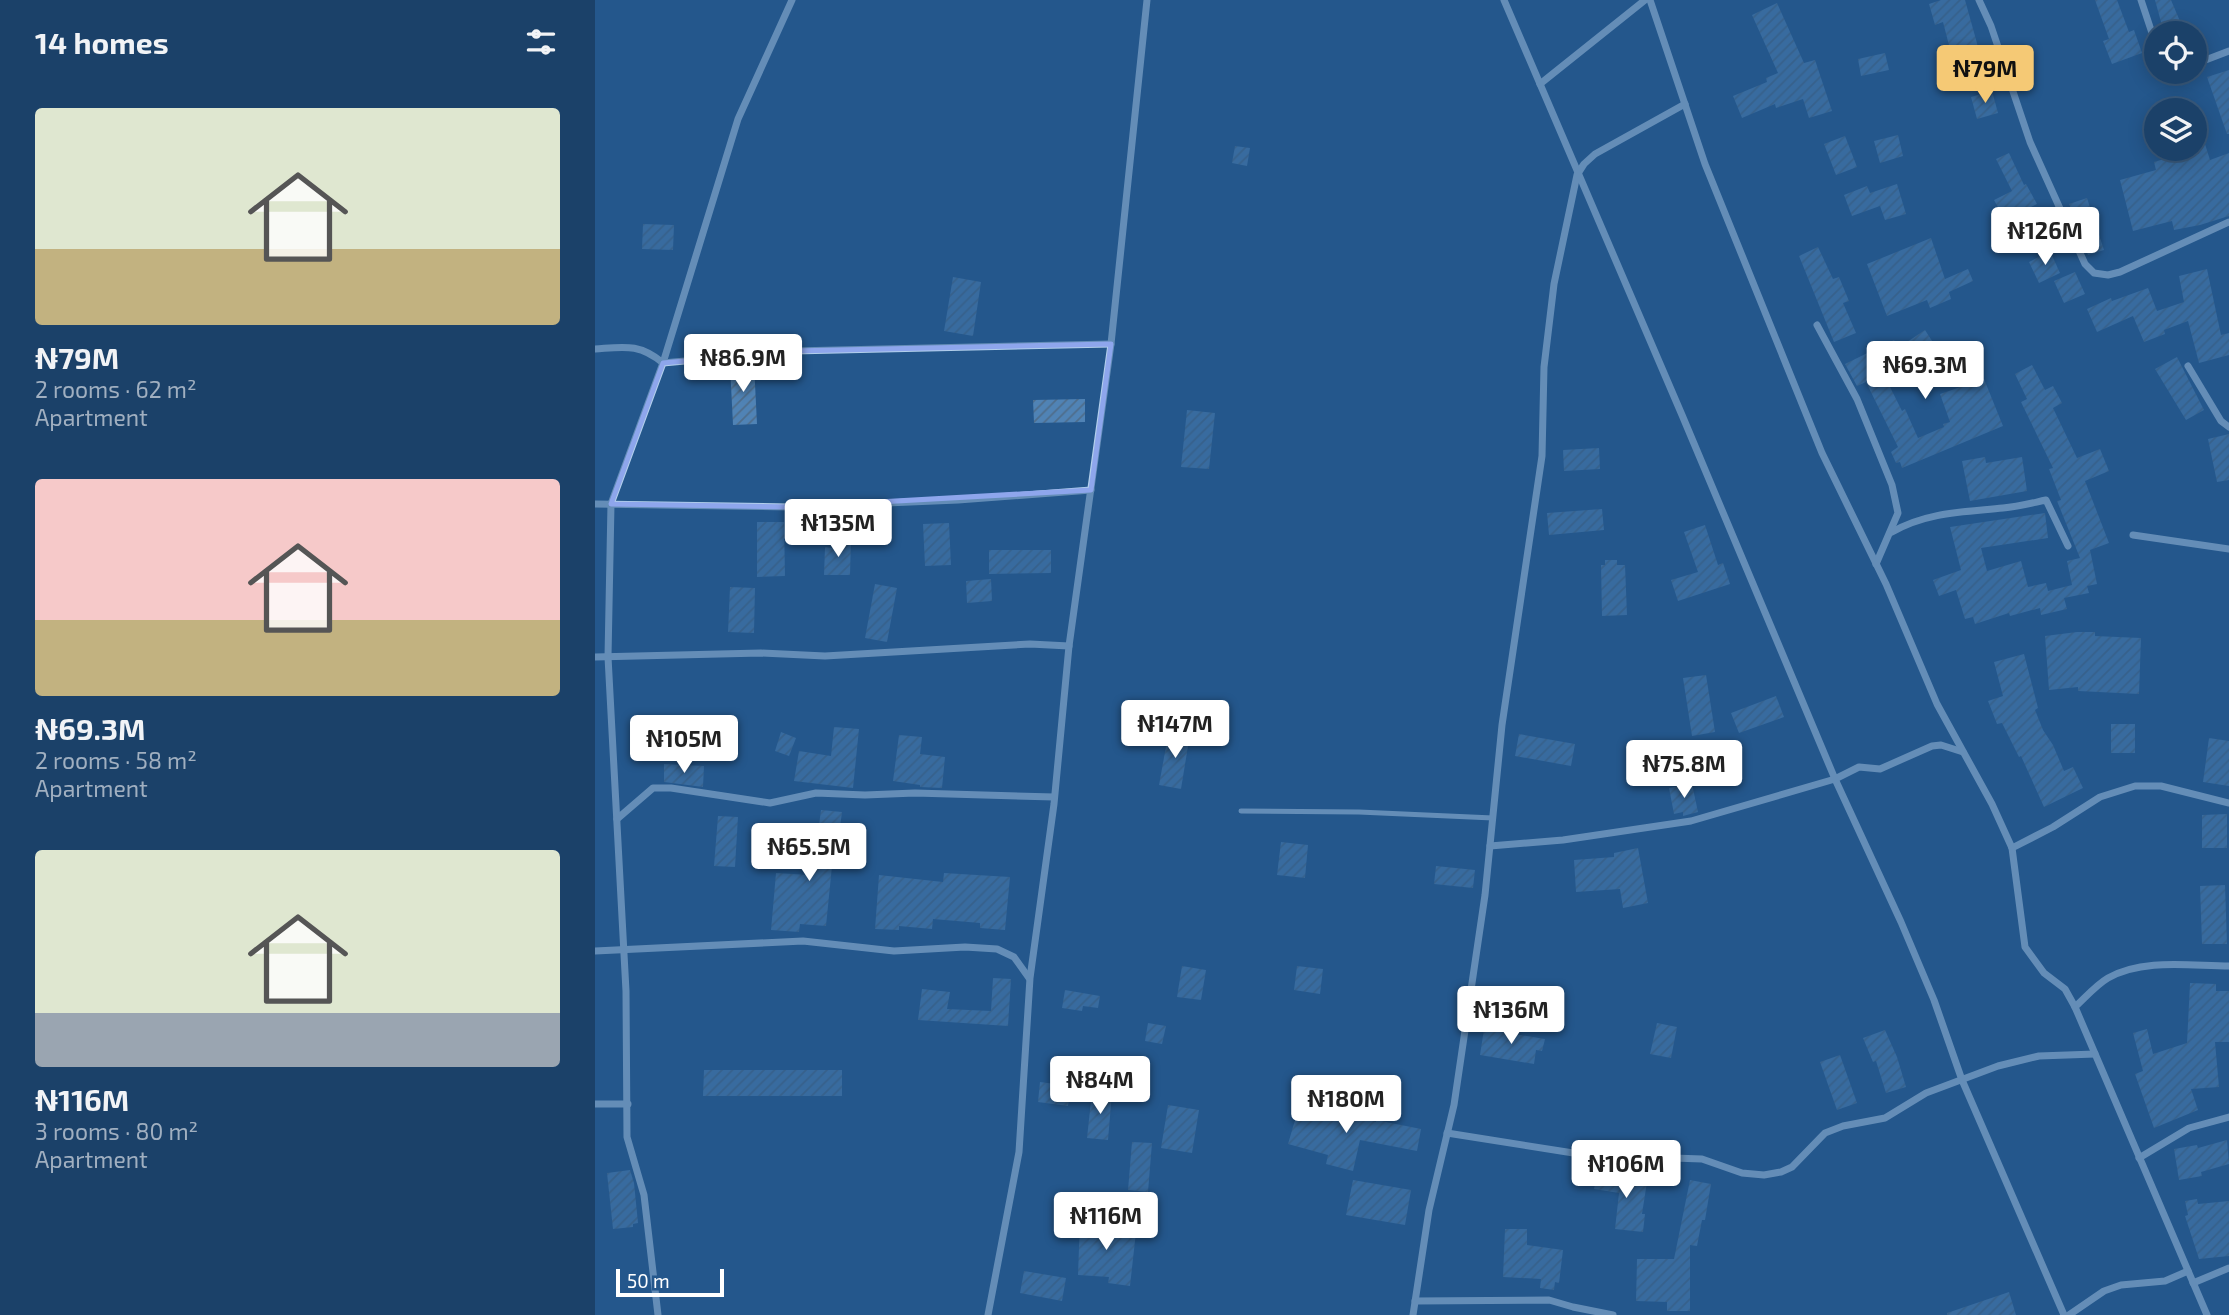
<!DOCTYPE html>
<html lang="en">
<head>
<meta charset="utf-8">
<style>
	:root { --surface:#1b4169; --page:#24486f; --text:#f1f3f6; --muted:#a0afc0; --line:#395a7d; --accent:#f5c975 }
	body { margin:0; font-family:"Exo 2",sans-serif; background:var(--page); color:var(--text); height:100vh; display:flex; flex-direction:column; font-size:26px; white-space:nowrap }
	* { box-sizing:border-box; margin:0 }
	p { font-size:23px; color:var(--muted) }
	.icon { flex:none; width:38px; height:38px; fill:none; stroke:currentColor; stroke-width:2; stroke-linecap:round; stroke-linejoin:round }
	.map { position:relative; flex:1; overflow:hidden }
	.details { display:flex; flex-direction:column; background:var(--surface); width:595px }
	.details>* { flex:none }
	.buttons { position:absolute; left:1549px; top:21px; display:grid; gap:14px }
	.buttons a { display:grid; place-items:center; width:63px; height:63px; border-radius:50%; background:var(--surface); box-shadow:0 4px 18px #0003,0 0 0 2px var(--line); font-size:35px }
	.scale { position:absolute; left:21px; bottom:18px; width:108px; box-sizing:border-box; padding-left:7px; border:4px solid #fff; border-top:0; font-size:19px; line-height:24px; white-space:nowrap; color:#fff; -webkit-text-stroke:5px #24578c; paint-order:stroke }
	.price { position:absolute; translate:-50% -60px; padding:0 16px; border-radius:7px; background:#fff; color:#222; font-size:23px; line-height:46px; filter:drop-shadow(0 2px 4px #0008) }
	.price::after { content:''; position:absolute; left:50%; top:42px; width:21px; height:16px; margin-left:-10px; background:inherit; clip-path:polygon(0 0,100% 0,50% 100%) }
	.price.selected { background:var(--accent); color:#111 }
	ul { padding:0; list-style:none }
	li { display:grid; align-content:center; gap:14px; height:371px; padding:0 35px }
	li span { display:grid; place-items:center; height:217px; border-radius:7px; color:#555 }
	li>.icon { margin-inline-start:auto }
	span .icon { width:126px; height:126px; fill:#fffc; stroke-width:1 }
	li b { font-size:30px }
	h2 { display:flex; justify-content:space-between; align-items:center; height:84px; padding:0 35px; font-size:30px }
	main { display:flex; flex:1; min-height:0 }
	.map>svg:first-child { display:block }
</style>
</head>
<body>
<main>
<section class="details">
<h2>14 homes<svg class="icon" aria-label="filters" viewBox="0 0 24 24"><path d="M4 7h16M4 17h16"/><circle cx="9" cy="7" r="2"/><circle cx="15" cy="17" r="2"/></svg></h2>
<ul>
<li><span style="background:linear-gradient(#dfe7d0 65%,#c2b280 0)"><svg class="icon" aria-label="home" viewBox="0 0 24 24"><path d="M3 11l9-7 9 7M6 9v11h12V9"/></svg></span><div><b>₦79M</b><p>2 rooms · 62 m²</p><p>Apartment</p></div></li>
<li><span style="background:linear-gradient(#f6c9c9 65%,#c2b280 0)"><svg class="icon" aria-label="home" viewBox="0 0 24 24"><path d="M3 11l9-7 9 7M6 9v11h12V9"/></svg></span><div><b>₦69.3M</b><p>2 rooms · 58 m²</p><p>Apartment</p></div></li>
<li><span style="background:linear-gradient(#dfe7d0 75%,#9aa5b1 0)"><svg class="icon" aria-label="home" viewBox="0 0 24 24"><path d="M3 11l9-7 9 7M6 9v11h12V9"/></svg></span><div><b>₦116M</b><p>3 rooms · 80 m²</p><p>Apartment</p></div></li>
</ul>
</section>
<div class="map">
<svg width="1634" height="1315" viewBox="0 0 1634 1315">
	<defs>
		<pattern id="building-hatch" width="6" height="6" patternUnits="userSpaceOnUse" patternTransform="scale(1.75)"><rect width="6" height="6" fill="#5083b5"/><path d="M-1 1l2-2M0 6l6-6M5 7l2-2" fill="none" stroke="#4e6d8b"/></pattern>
	</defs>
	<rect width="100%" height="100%" fill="#24578c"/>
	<!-- building -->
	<g fill="url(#building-hatch)">
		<polygon points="1346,0 1370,0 1385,54 1358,61 1348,22 1340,25 1334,4"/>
		<polygon points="1500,0 1522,0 1534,32 1539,30 1547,53 1517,64 1508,41 1514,39"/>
		<polygon points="1560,0 1576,0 1590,33 1569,33"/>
		<polygon points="1182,3 1209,63 1220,60 1237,111 1214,118 1208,99 1181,108 1180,104 1147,118 1138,96 1172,82 1171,78 1183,73 1157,15"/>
		<polygon points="1290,53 1294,70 1266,76 1263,59"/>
		<polygon points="1634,70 1634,134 1632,134 1612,77"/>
		<polygon points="1397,91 1403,113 1382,119 1376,97"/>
		<polygon points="1303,135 1308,156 1285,163 1279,141"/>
		<polygon points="1250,136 1262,167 1241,175 1229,144"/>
		<polygon points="1610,144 1615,160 1634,153 1634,216 1605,225 1579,230 1577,221 1538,231 1525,180 1561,170 1559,162 1586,154 1585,151 1600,149"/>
		<polygon points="640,146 655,148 652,166 637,163"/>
		<polygon points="1414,153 1429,185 1431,184 1442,204 1410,220 1399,200 1417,191 1401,159"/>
		<polygon points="1302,184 1311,214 1290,220 1285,206 1257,216 1249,195 1272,186 1275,193"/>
		<polygon points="1492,198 1509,250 1493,255 1474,204"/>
		<polygon points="48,224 79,225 78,250 47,249"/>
		<polygon points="1336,238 1350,279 1373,269 1378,281 1354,292 1356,299 1335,308 1332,300 1292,316 1272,264"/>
		<polygon points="1223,247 1238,279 1244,277 1254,301 1248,303 1261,333 1239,342 1204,256"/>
		<polygon points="1455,251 1465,273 1444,283 1434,262"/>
		<polygon points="1612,269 1626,335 1634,333 1634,355 1604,363 1593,321 1569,330 1570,334 1549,342 1538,316 1502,332 1492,309 1516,298 1517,301 1553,288 1562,311 1589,302 1584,276"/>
		<polygon points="1480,272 1490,294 1469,303 1459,281"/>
		<polygon points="358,277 386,282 378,336 349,331"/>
		<polygon points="1330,330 1352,364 1333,377 1320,357 1288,373 1307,411 1310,409 1323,438 1349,427 1348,424 1355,422 1345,394 1389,379 1408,426 1307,468 1305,462 1301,463 1296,452 1303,447 1271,382 1262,386 1250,364 1299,340 1303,348"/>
		<polygon points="1582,357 1609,410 1591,420 1560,369"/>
		<polygon points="159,364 162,424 138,425 135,365"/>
		<polygon points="1437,365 1450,390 1458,386 1467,403 1458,408 1482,458 1505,449 1514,471 1490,481 1514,543 1495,550 1502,584 1492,586 1494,593 1469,598 1472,609 1446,615 1445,608 1415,616 1414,613 1380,624 1378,617 1370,619 1361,590 1344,596 1338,580 1366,570 1355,527 1450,513 1453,538 1386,548 1392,571 1426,561 1433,587 1451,583 1453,591 1477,585 1472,561 1485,558 1462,501 1466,500 1454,469 1458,468 1426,402 1432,399 1420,374"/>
		<polygon points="490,399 490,422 439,423 438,400"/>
		<polygon points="592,410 620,413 614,469 586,467"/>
		<polygon points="1634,434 1634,480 1622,482 1613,439"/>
		<polygon points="1004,448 1005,469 969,471 968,450"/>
		<polygon points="1390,457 1391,463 1427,457 1432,491 1375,501 1367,461"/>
		<polygon points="1007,509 1009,530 954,535 952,513"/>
		<polygon points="162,522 189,522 190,576 162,577"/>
		<polygon points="354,523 356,565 330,566 328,524"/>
		<polygon points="1110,525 1123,565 1128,563 1135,584 1083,601 1076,580 1103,572 1089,532"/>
		<polygon points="237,540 256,541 255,575 229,575 230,547 237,548"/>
		<polygon points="394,550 456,550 456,573 394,574"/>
		<polygon points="1010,560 1022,560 1022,565 1030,565 1032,615 1007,616 1006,565 1010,565"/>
		<polygon points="396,579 397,601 372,603 371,581"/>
		<polygon points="280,584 302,588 292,642 270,638"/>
		<polygon points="135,587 160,588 159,633 133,632"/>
		<polygon points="1482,632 1500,632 1500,636 1546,638 1544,694 1483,691 1483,687 1454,690 1450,636"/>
		<polygon points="1429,654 1443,708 1440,710 1448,730 1458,745 1469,771 1478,767 1488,788 1449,807 1426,756 1424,757 1407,723 1402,724 1393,701 1408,696 1399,662"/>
		<polygon points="1111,675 1120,732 1097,736 1088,678"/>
		<polygon points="1181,696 1189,717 1144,733 1136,713"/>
		<rect x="1516" y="724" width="24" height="29"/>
		<polygon points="239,727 264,729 258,788 199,781 204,751 236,756"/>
		<polygon points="574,730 595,734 586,789 564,785"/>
		<polygon points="186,732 201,738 194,756 180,751"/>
		<polygon points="924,734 980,744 976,766 920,756"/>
		<polygon points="304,735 327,737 325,754 350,757 347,788 325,787 325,785 298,781"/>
		<polygon points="1614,738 1634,741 1634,786 1608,782"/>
		<polygon points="69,764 109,766 108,787 69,782"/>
		<polygon points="1097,784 1103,812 1088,816 1088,812 1079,814 1074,788"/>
		<polygon points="226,810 247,812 240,866 237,866 231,926 205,924 204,932 176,930 181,873 214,875 214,869 218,870"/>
		<polygon points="1632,814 1632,848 1607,848 1607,815"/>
		<polygon points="123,816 143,817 140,867 119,866"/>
		<polygon points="686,842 713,845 710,878 682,875"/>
		<polygon points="1043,848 1053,903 1028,908 1025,889 981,892 979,860 1019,857 1019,853"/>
		<polygon points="841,866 880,870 878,888 839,884"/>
		<polygon points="349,873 415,877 410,930 385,928 385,923 338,919 337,929 304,926 304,930 280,929 284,875 348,882"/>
		<polygon points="1630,885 1632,944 1607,944 1605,886"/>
		<polygon points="587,966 611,970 606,1000 582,997"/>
		<polygon points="702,966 728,969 725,994 699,990"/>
		<polygon points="398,978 416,979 413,1026 323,1020 327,989 355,992 352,1009 396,1011"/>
		<polygon points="1595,983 1621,984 1621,991 1634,991 1634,1042 1620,1042 1624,1087 1596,1089 1603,1110 1559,1128 1540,1074 1548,1071 1538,1033 1552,1029 1558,1054 1592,1043"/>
		<polygon points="470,990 505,996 503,1008 488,1006 487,1011 467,1008"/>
		<polygon points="553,1023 571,1026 567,1044 550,1041"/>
		<polygon points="1062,1023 1082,1027 1076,1058 1055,1054"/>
		<polygon points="889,1029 950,1039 947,1051 941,1050 939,1064 885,1055"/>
		<polygon points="1290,1030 1302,1057 1311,1087 1291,1093 1281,1061 1278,1062 1268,1038"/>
		<polygon points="1245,1055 1262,1103 1242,1110 1225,1062"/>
		<polygon points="109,1070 247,1070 247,1096 108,1096"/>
		<polygon points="445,1082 476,1086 473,1106 443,1102"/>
		<polygon points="497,1091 517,1093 513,1140 492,1138"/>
		<polygon points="705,1103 781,1122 781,1120 826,1129 822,1151 765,1140 758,1171 731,1164 733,1155 693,1144"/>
		<polygon points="573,1105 604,1110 597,1153 566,1148"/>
		<polygon points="1632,1140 1634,1164 1606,1172 1607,1176 1584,1180 1579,1149 1602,1145 1603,1148"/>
		<polygon points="537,1142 557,1143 553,1192 533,1190"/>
		<polygon points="35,1170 39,1183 43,1223 38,1224 38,1227 18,1229 12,1173"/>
		<polygon points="1002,1173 1052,1182 1047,1214 1050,1214 1048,1232 1020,1229 1024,1193 999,1189"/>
		<polygon points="758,1180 816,1190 810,1225 751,1215"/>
		<polygon points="1095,1180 1116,1184 1110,1220 1107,1220 1102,1246 1095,1245 1095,1311 1072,1311 1072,1302 1041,1301 1042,1259 1079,1259"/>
		<polygon points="1602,1199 1603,1204 1634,1201 1634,1256 1604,1259 1590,1216 1593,1215 1590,1201"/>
		<polygon points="485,1220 511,1220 510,1228 541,1232 535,1286 513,1283 514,1277 483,1275"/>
		<polygon points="910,1229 932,1229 932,1245 968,1250 964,1283 960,1282 959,1290 945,1288 946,1279 908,1277"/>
		<polygon points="429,1271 471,1278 467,1301 425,1293"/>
		<polygon points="1414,1292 1421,1315 1352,1315 1352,1313"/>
	</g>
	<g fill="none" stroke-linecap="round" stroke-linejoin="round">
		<!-- lane -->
		<polyline stroke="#b2cfeb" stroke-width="5" points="646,811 764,812 898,818"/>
		<!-- street -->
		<g stroke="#b2cfeb" stroke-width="7">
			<polyline points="909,0 1087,415 1240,779 1306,922 1339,1000 1367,1080 1469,1315"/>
			<polyline points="1055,0 1110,164 1227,453 1291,584 1342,704 1397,804 1417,848 1430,947 1449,973 1470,989 1480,1007 1612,1315"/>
			<polyline points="1384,0 1396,26 1435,142 1490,264 1499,273 1513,275 1525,272 1634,222"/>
			<polyline points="1546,0 1561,45"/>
			<polyline points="1600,64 1634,51"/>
			<polyline points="945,84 1050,0"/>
			<polyline points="1222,325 1262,399 1297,485 1303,513 1281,564"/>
			<path d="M0,349c29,-2 44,-6 68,14l130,-12 318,-7"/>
			<polyline points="1593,366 1626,421 1634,427"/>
			<polyline points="0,504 195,507 363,500 496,490"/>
			<path d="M1297,532c35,-20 72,-20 111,-24 14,-1 29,-5 43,-8l22,46"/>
			<polyline points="1538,535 1634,549"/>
			<polyline points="0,657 166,653 230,656 435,644 474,646"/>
			<polyline points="22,819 58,788 76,788 175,803 221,793 270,795 320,793 459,797"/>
			<polyline points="895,846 968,840 1096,821 1240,779 1264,767 1285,769 1337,746 1346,745 1368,752"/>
			<polyline points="1417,848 1458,827 1505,797 1540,786 1566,786 1634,803"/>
			<polyline points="0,951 208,941 299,951 370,947 402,949 419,957 434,978"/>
			<path d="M1480,1007c10,-9 21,-22 33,-29 35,-20 83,-12 121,-12"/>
			<polyline points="0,1104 33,1104"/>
			<polyline points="852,1133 991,1155 1107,1159 1147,1173 1169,1175 1186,1172 1197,1167 1230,1133 1248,1126 1290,1118 1331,1093 1403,1066 1444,1056 1500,1054"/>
			<polyline points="1544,1158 1594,1128 1634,1117"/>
			<polyline points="1598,1283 1634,1268"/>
			<polyline points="820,1301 954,1300 978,1307 1018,1315"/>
			<polyline points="63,1315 49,1195 32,1137 31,991 13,657 16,504 68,363 143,119 197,0"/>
			<polyline points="393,1315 424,1152 435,978 459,804 474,646 516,344 552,0"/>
			<polyline points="818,1315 834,1210 859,1105 890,895 907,725 947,456 949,367 959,284 982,175 989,164 1000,154 1090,104"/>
			<polyline points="1474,1315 1509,1291 1526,1285 1570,1281 1593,1271"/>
		</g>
	</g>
	<!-- marked area -->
	<path d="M0 0H1634V1315H0ZM516,344l-20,146 -301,17 -179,-3 52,-141 130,-12z" fill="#24578c" fill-opacity=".55" fill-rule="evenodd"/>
	<path fill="none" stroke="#8ea6ec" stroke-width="5" stroke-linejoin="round" d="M516,344l-20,146 -301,17 -179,-3 52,-141 130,-12z"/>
</svg>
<div class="buttons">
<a><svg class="icon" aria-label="locate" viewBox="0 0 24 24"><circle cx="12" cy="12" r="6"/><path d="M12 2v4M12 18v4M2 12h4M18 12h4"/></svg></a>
<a><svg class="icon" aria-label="layers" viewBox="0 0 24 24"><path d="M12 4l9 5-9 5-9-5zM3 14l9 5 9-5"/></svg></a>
</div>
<div class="scale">50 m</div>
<b class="price selected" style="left:1390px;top:105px">₦79M</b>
<b class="price" style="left:1450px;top:267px">₦126M</b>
<b class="price" style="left:148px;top:394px">₦86.9M</b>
<b class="price" style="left:1330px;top:401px">₦69.3M</b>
<b class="price" style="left:243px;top:559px">₦135M</b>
<b class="price" style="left:580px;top:760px">₦147M</b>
<b class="price" style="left:89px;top:775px">₦105M</b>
<b class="price" style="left:1089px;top:800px">₦75.8M</b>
<b class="price" style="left:214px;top:883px">₦65.5M</b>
<b class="price" style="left:916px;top:1046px">₦136M</b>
<b class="price" style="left:505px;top:1116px">₦84M</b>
<b class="price" style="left:751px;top:1135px">₦180M</b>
<b class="price" style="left:1031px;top:1200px">₦106M</b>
<b class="price" style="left:511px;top:1252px">₦116M</b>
</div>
</main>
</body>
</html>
